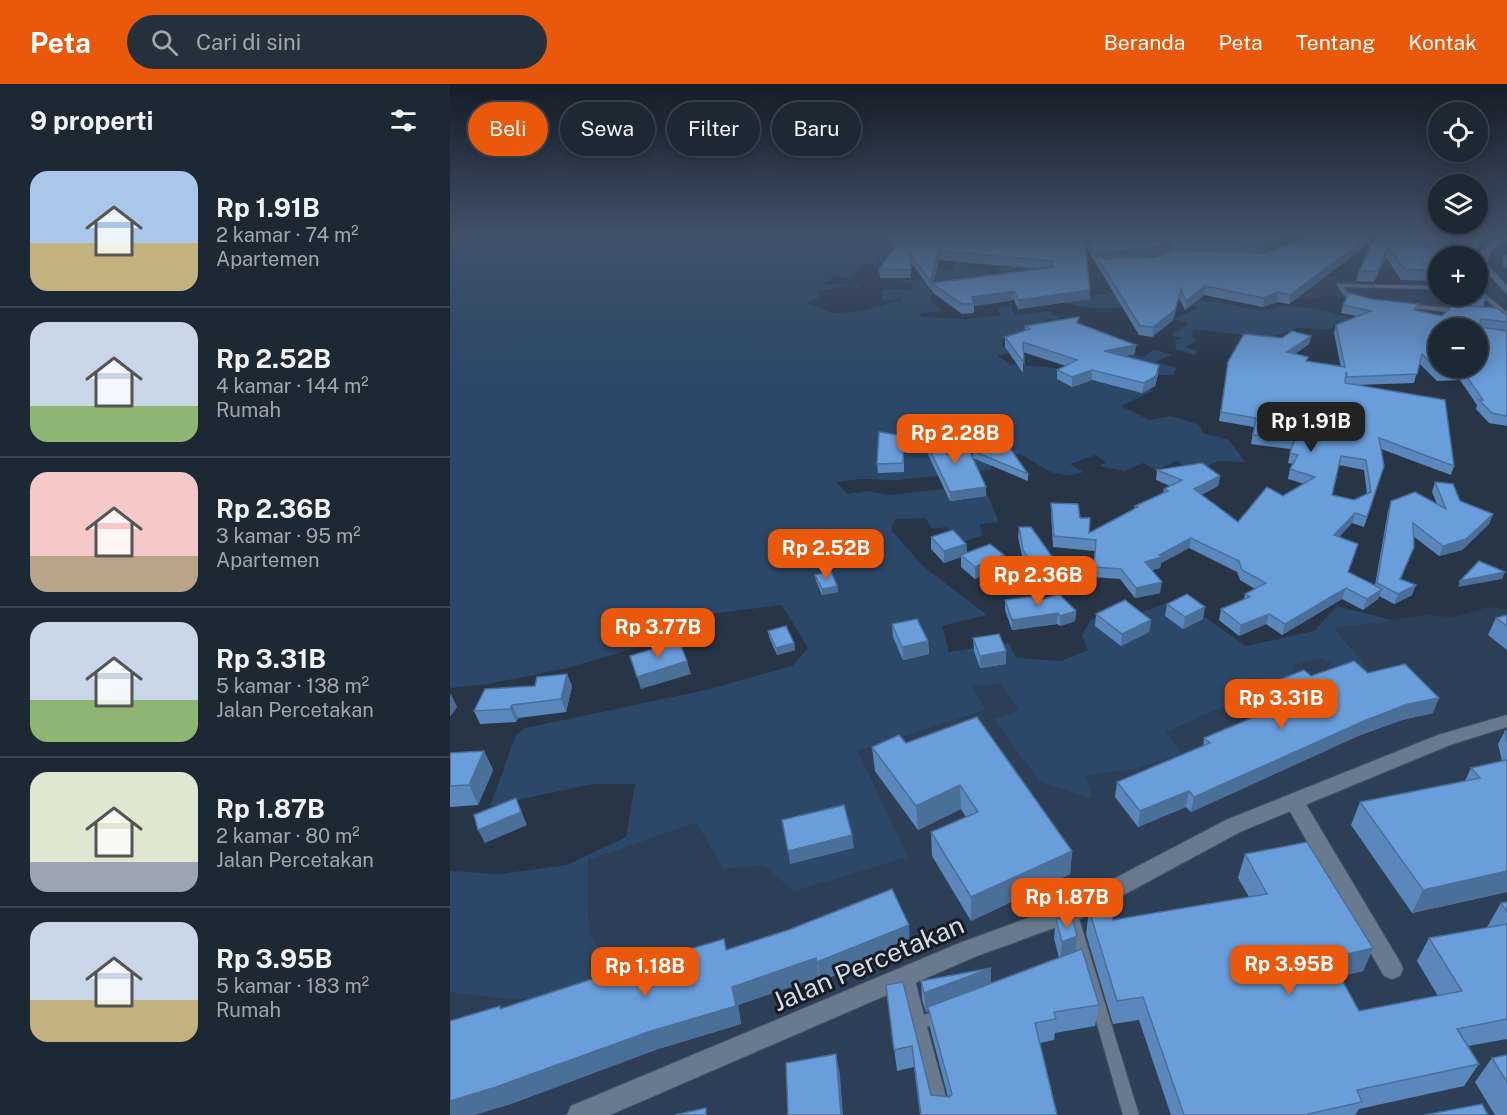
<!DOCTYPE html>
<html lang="id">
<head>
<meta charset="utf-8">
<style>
	:root { --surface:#1d2835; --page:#25303d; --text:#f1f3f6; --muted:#a0a6ad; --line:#3b4450; --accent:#ea580c }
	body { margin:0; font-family:"Public Sans",sans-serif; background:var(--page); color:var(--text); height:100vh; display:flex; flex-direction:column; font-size:22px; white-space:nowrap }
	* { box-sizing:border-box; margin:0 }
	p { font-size:20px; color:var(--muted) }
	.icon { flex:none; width:33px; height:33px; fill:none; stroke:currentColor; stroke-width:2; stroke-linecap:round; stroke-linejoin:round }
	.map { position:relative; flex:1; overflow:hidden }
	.side { display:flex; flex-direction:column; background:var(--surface); width:450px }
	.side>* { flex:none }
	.guide { position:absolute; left:18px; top:18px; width:570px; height:54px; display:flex; gap:12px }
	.buttons { position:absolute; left:978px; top:18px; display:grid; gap:12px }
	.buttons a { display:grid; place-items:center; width:60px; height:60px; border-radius:50%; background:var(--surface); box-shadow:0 3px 15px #0003,0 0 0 2px var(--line); font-size:30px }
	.price { position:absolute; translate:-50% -51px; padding:0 14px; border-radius:12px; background:var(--accent); color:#fff; font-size:20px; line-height:39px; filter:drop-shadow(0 2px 3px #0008) }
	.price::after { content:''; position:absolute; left:50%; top:36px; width:18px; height:14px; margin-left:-9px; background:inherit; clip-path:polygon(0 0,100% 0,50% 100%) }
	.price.on { background:#222; color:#fff }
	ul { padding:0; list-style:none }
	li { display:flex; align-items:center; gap:18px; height:150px; padding:0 30px }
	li+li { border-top:2px solid var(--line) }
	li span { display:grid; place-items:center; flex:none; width:168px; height:120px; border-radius:18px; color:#555 }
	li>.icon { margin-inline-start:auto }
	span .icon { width:72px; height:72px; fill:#fffc; stroke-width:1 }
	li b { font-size:26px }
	h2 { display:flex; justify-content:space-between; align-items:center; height:72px; padding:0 30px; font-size:26px }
	.pill { padding:0 21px; border-radius:27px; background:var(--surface); box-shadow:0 3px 15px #0003,0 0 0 2px var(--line); font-size:21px; line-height:54px }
	.pill.on { background:var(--accent); color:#fff }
	header { display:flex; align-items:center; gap:36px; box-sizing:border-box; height:84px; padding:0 30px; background:var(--accent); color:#fff }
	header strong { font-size:28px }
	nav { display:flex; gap:33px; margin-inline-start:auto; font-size:21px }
	.search { width:420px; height:54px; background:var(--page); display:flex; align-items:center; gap:15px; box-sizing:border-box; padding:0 21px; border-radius:33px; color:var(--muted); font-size:22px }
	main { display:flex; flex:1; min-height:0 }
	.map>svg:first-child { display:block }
</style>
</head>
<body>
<header>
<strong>Peta</strong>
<div class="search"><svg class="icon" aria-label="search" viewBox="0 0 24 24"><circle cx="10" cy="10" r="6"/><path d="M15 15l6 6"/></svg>Cari di sini</div>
<nav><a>Beranda</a><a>Peta</a><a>Tentang</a><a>Kontak</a></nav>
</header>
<main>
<section class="side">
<h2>9 properti<svg class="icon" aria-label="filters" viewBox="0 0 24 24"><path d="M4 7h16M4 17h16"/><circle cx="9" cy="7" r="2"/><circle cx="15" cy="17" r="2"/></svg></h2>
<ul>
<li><span style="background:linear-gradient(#a9c7e8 60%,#c2b280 0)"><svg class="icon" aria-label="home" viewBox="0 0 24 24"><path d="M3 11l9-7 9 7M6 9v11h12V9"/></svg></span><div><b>Rp 1.91B</b><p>2 kamar · 74 m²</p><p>Apartemen</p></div></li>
<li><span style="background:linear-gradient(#c9d6e8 70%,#8fb573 0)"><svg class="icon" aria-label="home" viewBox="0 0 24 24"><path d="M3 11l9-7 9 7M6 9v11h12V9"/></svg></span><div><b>Rp 2.52B</b><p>4 kamar · 144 m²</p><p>Rumah</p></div></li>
<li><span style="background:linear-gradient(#f6c9c9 70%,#b9a48a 0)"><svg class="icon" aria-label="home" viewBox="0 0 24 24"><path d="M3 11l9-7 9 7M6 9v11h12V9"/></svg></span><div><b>Rp 2.36B</b><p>3 kamar · 95 m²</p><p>Apartemen</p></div></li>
<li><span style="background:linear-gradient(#c9d6e8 65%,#8fb573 0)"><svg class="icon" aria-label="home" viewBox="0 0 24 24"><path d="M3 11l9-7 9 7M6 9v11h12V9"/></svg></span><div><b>Rp 3.31B</b><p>5 kamar · 138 m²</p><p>Jalan Percetakan</p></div></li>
<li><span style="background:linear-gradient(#dfe7d0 75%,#9aa5b1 0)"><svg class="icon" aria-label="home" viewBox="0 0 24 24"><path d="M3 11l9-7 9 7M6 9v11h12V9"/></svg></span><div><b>Rp 1.87B</b><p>2 kamar · 80 m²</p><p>Jalan Percetakan</p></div></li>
<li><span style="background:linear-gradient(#c9d6e8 65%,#c2b280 0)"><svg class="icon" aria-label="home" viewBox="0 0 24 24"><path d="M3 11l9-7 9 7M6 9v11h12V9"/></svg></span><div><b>Rp 3.95B</b><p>5 kamar · 183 m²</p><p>Rumah</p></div></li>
</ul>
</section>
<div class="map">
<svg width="1057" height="1031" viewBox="0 0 1057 1031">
	<rect width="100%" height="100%" fill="#273547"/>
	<!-- built -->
	<g fill="#2c3f56">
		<polygon points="936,152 1057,152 1057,253 878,211 856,216 787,202 820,182 911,198 988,204 988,212 1028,212 1028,205 1036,202 1028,192 1028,172 988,172"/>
		<polygon points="1038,523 1057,525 1057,1031 0,1031 0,908 54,915 161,883 139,849 138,776 246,739 274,784 313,781 436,726 408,667 535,626 521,603 550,598 569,626 545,635 641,713 636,692 685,685 732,670 716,648 786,617 804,594 837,602 842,596 845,581 872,574 899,592 901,563 883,543 976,531 1002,533"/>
	</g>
	<!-- green -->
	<g fill="#2c4868">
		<path d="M0,152h431l4,4h10l131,-4h129l-65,8 -62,23v3l-29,2 -1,-3 -5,-2h30l-87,-9 -28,8 -29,-7 -3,5h-11l-5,6 -7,2 -3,6 -16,-2 -10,8 37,2 -4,2 -10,-2 -31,5 4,6 -15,7c12,1 21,9 31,9 23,1 44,-9 66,-12v-3l-19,2 -2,-9 5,-2h24l4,-6 -13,-1 2,-2h31l3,-12 16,3 3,-9 9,1v4l22,2 2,9 -51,12 -7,5v6l11,10 -21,2v4l45,2 34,-4 -2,-7 13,-2 3,9 37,-4v4l8,2v3l-13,-1 -2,4 -41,17 -1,6 11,7 -16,2 13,9 57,5 28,13 37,-28 10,3 12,-7 18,5 -17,7 21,6 -3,7h-12l-28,-9 -7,19 28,5 -33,16 28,14 22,-4 28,9 4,8 26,7 16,22 -27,-1 -24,11 -17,-11 -21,9 -13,-7 -19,8 -25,-5 7,-4 -11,-7 -25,9 13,8c-26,10 -41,-6 -63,-18l-28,6 -1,10 -92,10 -40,-1 -23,3 12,12 21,-3 18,4 96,-10 16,37 -19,2 2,12 -24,7 -12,-16 -14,2 -6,-11 -31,1 -4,11 32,36 64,49 -45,11 7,26 60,-9 7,15 45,3 27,-11 -6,-15 8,-15 32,-11 11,6 46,-16 67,47 68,-15 23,-25 57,15 -60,6 36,45 -21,4 -27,-18 -27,7 -3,15 -5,6 -33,-8 -18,23 -70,31 16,22 -47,15 -49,7 6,22 -52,-16 -46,-63 25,-9 -19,-27 -28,4 14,23 -128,41 50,106 -114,34 -31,-26 -39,4 -28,-46 -108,37 1,73 22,34 -15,31 -92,1 -54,-7v-121l49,3 68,-9 59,-28 9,-53h-43l-102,22 26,-71 9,-7 181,-38 86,-24 16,-18 -26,-43 -88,11 -13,19 -114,33 -79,16 -38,4z"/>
		<path d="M688,196h39l8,7 12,-1 -5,3 4,2 -5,3 12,8c22,-3 43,10 65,8 5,-1 9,-4 14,-4 14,0 65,6 73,17l-21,2 -4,4 -33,-1 -28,10 -76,-9 -1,7 4,5 -11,6 13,4 -4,4 -18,-6 -1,-8 7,-3 -11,-3 18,-11 -15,-5 25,-11 -19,-7 -7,-7 -40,1 -1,9c-15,7 -54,5 -68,-3 23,-6 50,-9 75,-11l-3,-8z"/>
	</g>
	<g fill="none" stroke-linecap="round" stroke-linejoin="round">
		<!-- service casing -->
		<g stroke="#465261" stroke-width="2">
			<g id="service">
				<path d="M888,200l100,2v3l-94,-2 6,9 8,3v2c-11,0 -15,-7 -21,-16z"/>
				<polygon points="1028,205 1057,228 1057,233 1028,209"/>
				<polygon points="955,220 1010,225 1013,227 1010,229 953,223 952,222"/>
				<polygon points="621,822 626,824 627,828 689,1031 673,1031 615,828 616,824"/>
				<polygon points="457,886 462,888 464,892 474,931 490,925 495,927 497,932 495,937 477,943 501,1031 485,1031 450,892 452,888"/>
			</g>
		</g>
		<!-- minor casing -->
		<g stroke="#465261" stroke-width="2">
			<g id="minor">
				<polygon points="882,152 896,152 947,163 943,165"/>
				<polygon points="844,709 851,712 950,878 953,885 950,892 942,895 934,892 834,717 837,712"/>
			</g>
		</g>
		<!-- tertiary casing -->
		<g stroke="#465261" stroke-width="2">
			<polygon id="tertiary" points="1057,631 1057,643 1000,661 790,748 629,835 527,872 160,1031 117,1031 121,1022 512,858 614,821 776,736 988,651"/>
		</g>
		<!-- secondary casing -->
		<g stroke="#465261" stroke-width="2">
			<g id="secondary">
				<polygon points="1054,152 1057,152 1057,156 1040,167 1037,180 1057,202 1057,210 1029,180 1033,164"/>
				<polygon points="1057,171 1057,184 1053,182 1053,173"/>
			</g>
		</g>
		<!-- service -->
		<use href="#service" fill="#697a8e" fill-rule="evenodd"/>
		<!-- minor -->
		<use href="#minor" fill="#697a8e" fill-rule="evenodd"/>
		<!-- tertiary -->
		<use href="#tertiary" fill="#697a8e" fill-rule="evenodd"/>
		<!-- secondary -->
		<use href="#secondary" fill="#6084ae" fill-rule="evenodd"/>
	</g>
	<!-- wall -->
	<g fill="#5a88bc" fill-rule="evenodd">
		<path d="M434,152h437l-28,4 -32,13h2l64,-17h158l-12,20h-9l-21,-3 -5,3v27l-1,-2 -36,-1 -15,-23 -12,25 -18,-1 3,-10 16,-33h-8l-2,8 -76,58 -12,-2 -14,5 -59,-12 -19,15 -6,-12 -6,22 -21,17 -13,-2 -53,-88 4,52 -72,10 -4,-9 -40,6v7l-12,1 -30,-22v-6l-1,4 -20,-28v16h-31l-1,-9 16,-23zM722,166l64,2 -84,5zM489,176l99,9 -105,14z"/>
		<path d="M1011,213l25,1 -3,9 24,8v15l-28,-3 28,4v95l-18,-3 -13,-14 1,-4 -17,-25 -23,1 -18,-18 -5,20 -57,2 97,81 -3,9 -70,-26 3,17 -20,61 -12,-4 -13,14 9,35 27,13 13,-74 3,-10 46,3 -5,-12 3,-10 25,19 33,13 -4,10 -27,26 -23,6 -26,-20 1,11 -13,32 11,16 -18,9 -15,-8 -1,3 -15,11 -21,-11 -60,36 -16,-11 -27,12 -20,-16 2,-11 23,-9 1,-6 10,-5 -15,-9 -3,-8 -48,-24 -28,15 -1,5 -8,2 8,23 -25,5 -15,-19 -27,-2 2,-26 -42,-4 -2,-34v-10l29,15 9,15 45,-24 1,-3 28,-13 1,-4 6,-3 -14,-6 1,-10 63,6 -2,10 -17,9 37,27 66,-38 -16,-5 2,-10 3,-5 -5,-1 3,-14 -40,-5 3,-17 -35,-6 9,-59 54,-24 29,-2 -2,8 -14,10 12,7 34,6 -7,-34 2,-8 21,-9 -16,-3 2,-8 28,-6 47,5 -2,6 26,6 16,-10zM889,381l25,5 3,24 -13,6 -22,-5z"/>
		<polygon points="629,240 685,270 675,272 708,291 705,302 692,309 642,296 622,303 607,295 607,286 616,282 573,268 573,289 555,263 555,253 575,247 575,242"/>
		<polygon points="476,348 497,370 536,412 500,417 475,364 475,356 476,356"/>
		<polygon points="454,352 454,388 428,389 427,380"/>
		<polygon points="533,353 578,390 578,397 523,374 523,367 537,366 533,360"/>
		<polygon points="569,443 603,474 602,483 581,488 573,476 568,453"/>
		<polygon points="481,453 516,460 517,468 554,483 525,495 511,483 511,473 494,479 481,465"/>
		<polygon points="365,491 387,502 388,508 372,511 366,497"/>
		<polygon points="555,516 587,517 626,527 625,537 610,542 607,540 562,546 555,526"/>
		<polygon points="717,520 753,535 733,545 715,532"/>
		<polygon points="646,530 701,536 699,548 671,562 645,542"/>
		<polygon points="1057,531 1057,566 1038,551 1046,534"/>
		<polygon points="442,540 478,557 479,570 453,576 443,553"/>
		<polygon points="318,547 344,559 345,566 327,571 319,553"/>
		<polygon points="523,554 556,580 530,584 524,567"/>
		<polygon points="918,589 983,629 952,636 908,652 741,728 736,723 688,743 665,713 667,698 753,663 754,654 835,620 825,611 829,596 861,592"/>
		<polygon points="117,590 122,602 116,628 68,634 66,638 30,640 24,627"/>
		<polygon points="1055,647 1057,647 1057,808 962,829 901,741 910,718 1015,697 1021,684 1052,677 1048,660"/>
		<polygon points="456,659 622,767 620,790 521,837 482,772 481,748 516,733 511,725 468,746 425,687 422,663"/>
		<polygon points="34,667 43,686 28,721 0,723 0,669"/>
		<polygon points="795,770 923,864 913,887 890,892 909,927 988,912 967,877 979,854 1038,844 1037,843 1051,819 1057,818 1057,955 1018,962 1029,980 1014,1002 909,1025 905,1031 721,1031 689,936 663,940 636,850 639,826 663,836 799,813 788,794"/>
		<polygon points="606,835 626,868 649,921 645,942 605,949 604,956 590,959 607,1031 470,1031 464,983 447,987 436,901 453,898 481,1011 498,1013 480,944 479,927 476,928 472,916 471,897 541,884 541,900 609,874 604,854"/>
		<polygon points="460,860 371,897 369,893 288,921 291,940 208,965 58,1021 52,925 277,866"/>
		<polygon points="1057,971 1057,1031 1045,1031 1025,998 1042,974"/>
	</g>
	<!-- shaded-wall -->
	<g fill="#4a6f99">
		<polygon points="835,152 871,152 843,156 811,169 812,160"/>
		<polygon points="1033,152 1035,152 1023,172 1025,166"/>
		<polygon points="917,154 915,162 839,220 840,211"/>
		<polygon points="723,157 722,166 702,173 650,177 647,171 648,169"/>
		<polygon points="938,163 936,173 924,198 927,187"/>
		<polygon points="489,167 489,176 482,200 482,199 481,206 480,197"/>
		<polygon points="755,202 754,211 735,226 736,217"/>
		<polygon points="731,205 729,214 723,236 702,253 703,243"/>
		<polygon points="640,206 640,215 568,225 569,216"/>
		<polygon points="564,207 564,216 524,222 522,213"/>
		<polygon points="828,208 827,218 813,223 814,214"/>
		<polygon points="861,252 859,260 835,276 837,268"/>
		<polygon points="686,261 685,270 653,276 654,267"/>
		<polygon points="709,281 708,291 705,302 692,309 694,299"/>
		<polygon points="642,286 642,296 622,303 622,293"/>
		<polygon points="770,392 768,402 742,415 744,405"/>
		<polygon points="536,403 536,412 500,417 500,408"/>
		<polygon points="905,429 902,439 881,461 884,451"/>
		<polygon points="1043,430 1039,440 1012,466 989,472 993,462"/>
		<polygon points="741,454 739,464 711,479 710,484 694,488 695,478"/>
		<polygon points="516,460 517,472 511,471 511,473 494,479 494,467"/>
		<polygon points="554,471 554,483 525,495 525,483"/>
		<polygon points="603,474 602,483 581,488 581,478"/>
		<polygon points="1055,488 1052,495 1008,503 1010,497"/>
		<polygon points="712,498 710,509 685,514 686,504"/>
		<polygon points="966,501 962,511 944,520 948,510"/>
		<polygon points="387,502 388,508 372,511 372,505"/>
		<polygon points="896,504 892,515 832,551 835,540"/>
		<polygon points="932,505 928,515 913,526 917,515"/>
		<polygon points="755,523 753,535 733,545 735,533"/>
		<polygon points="626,527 625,537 610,542 610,532"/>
		<polygon points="608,529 607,540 562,546 562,536"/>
		<polygon points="819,530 816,540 789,552 791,541"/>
		<polygon points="701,536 699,548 671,562 672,550"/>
		<polygon points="478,557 479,570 453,576 452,563"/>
		<polygon points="344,559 345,566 327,571 326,564"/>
		<polygon points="556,567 556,580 530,584 530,572"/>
		<polygon points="237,577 241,590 191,605 187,593"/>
		<polygon points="117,590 122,602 116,628 111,615"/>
		<polygon points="1,610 7,623 0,633 0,612"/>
		<polygon points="989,614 983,629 952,636 908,652 741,728 744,713 914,637 958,620"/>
		<polygon points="62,621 68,634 66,638 60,625"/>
		<polygon points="34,667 43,686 28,721 19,701"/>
		<polygon points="510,701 511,725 468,746 466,722"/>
		<polygon points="739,707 736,723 688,743 690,727"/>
		<polygon points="66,714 77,741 35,759 28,746"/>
		<polygon points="402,751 404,764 340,780 338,767"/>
		<polygon points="622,767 620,790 521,837 521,813"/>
		<polygon points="1057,787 1057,808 962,829 973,806"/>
		<polygon points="459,841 460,860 371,897 367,878"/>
		<polygon points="627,852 625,872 610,877 612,858"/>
		<polygon points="923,864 913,887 870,897 880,874"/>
		<polygon points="366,874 369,893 288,921 291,940 208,965 58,1021 25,1031 0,1031 0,1017 201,947 282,903"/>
		<polygon points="541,884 541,904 478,923 479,927 476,928 474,909"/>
		<polygon points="386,970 390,991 393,1031 391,1031"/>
	</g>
	<!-- building -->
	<g fill="#699edb" stroke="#4a6f99" stroke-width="1.5" fill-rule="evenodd">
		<polygon points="443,152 835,152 812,160 723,157 703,164 648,169 647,171 653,175 704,173 724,166 813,169 850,156 877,152 904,152 917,154 840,211 828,208 814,214 755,202 736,217 731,205 725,226 703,243 690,242 634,152 640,206 569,216 564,207 522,213 524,220 512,220 482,199 603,183 602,177 489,167 480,197 460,169 461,186 429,185 449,157"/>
		<polygon points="950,152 1033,152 1025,166"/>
		<polygon points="925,154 990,166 998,172 988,172 988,187 954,185 938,163 927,187 909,187"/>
		<polygon points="1028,208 1036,214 1011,213 1012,212 1028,212"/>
		<path d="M899,209l22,6 47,5 -4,6 28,6 11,-11 44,3 8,6 2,1v7l-26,-3 -2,8 28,4v85l-15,-3 -13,-13h4l-20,-29 -23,2 -18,-19 -5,20 -70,3 -1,-5 -1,11 100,17 9,66 -75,-28 5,28 -17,51 -12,-4 -21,22 24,9 -10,28 34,17 -15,10 -21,-11 -61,36 -16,-10 -28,11 -20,-16 29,-12 -5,-3 21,-11 -24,-13 -3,-9 -48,-23 -32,17 3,2 -17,5 17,20 -26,6 -15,-19 -27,-2 2,-27 -42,-4 -3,-33 27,1 2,14h10l-1,15 49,-26 -3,-1 33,-15 -4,-2 18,-9 -25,-10 45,-7 18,13 -26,13 44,33 29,-35 16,9 32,-19 -25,-8 8,-14 -8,-2 5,-14 -42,-4 3,-17 -35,-6 7,-50 16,-28 38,4 10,-7 19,5 -24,16 21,5 -2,4 39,6 -9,-42 35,-14 -28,-6zM988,244h40v40h-40zM891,372l25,4 5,32 -17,8 -22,-5z"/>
		<polygon points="629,233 627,239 686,261 654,267 709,281 706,292 694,299 642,286 622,293 607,286 627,276 573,258 574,279 555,253 580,245 575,242"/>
		<polygon points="429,348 454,352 453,379 427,380"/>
		<polygon points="476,348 492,348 497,370 519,366 536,403 500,408 475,356 479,357"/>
		<polygon points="550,350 578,390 523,367 542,365 533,353"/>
		<polygon points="985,398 1003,400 1010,417 1043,430 1016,455 993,462 963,439 964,463 950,495 966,501 948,510 927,499 941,417 965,408 996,425"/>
		<polygon points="569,443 581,443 603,474 581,478 573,466"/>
		<polygon points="503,446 516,460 494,467 481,453"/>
		<polygon points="540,460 554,471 525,483 511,471"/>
		<polygon points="1029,477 1055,488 1010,497"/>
		<polygon points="381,487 387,502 372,505 365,491"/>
		<polygon points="609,510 626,527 610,532 608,529 562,536 555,516 585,512 587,517"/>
		<polygon points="737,510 755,523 735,533 717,520"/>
		<polygon points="675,516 701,536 672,550 646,530"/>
		<polygon points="1057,531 1057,542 1046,534"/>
		<polygon points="467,535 478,557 452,563 442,540"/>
		<polygon points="336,542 344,559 326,564 318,547"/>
		<polygon points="549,550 556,567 530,572 523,554"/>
		<polygon points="229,557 237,577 187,593 180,572"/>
		<polygon points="904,577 918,589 955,580 989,614 958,620 914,637 744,713 739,707 690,727 667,698 760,659 754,654 849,614 829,596 854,586 861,592"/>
		<polygon points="117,590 111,615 62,621 60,625 24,627 35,605 85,602 87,593"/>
		<polygon points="527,633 622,767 521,813 481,748 528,728 510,701 466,722 422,663 449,651 456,659"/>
		<polygon points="1055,647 1057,647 1057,658"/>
		<polygon points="34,667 19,701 0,702 0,669"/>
		<polygon points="1057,676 1057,787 973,806 910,718 1030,694 1021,684"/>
		<polygon points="66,714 71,728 28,746 24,731"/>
		<polygon points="394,721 402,751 338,767 332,736"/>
		<polygon points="857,758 923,864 880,874 909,927 1012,907 979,854 1057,840 1057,935 1007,945 1029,980 907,1006 912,1018 858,1030 858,1031 734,1031 693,913 667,917 639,826 659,824 663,836 817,810 795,770"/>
		<polygon points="442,805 459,841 367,878 366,874 282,903 286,922 201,947 46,1003 0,1017 0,937 50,922 50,925 176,884 274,855 276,866 341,845"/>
		<polygon points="1057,818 1057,828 1051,819"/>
		<polygon points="622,833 627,852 612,858 606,835"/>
		<polygon points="632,865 649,921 604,928 606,935 585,939 607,1031 471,1031 462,962 444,966 436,901 453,898 481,1011 500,1013 502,1010 478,923"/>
		<polygon points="541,884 474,909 471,897"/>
		<polygon points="386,970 391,1031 338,1031 336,979"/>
		<polygon points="1057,971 1057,998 1042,974"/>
		<polygon points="1032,1020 1038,1031 974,1031"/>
		<polygon points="256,1024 256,1031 225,1031"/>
	</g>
	<!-- sky -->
	<linearGradient id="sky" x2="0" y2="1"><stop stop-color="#151d27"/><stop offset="0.51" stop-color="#415169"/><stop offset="1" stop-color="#415169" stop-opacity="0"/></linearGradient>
	<rect width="1057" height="296" fill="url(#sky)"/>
	<g text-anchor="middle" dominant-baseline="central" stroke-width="6" stroke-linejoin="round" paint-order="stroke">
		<!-- near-street labels -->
		<g font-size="26" fill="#d3dce8" stroke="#161d24">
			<text transform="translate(418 879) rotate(-23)">Jalan Percetakan</text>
		</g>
	</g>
</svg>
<div class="buttons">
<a><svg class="icon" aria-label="locate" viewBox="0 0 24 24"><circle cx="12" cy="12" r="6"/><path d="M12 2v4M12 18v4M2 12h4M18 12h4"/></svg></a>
<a><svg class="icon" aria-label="layers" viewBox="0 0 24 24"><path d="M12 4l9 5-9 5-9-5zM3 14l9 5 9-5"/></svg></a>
<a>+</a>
<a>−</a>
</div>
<b class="price on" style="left:861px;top:369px">Rp 1.91B</b>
<b class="price" style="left:505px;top:381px">Rp 2.28B</b>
<b class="price" style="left:376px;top:496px">Rp 2.52B</b>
<b class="price" style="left:588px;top:523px">Rp 2.36B</b>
<b class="price" style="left:208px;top:575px">Rp 3.77B</b>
<b class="price" style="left:831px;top:646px">Rp 3.31B</b>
<b class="price" style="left:617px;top:845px">Rp 1.87B</b>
<b class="price" style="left:839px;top:912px">Rp 3.95B</b>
<b class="price" style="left:195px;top:914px">Rp 1.18B</b>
<div class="guide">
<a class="pill on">Beli</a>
<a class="pill">Sewa</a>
<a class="pill">Filter</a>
<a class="pill">Baru</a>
</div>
</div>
</main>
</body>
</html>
